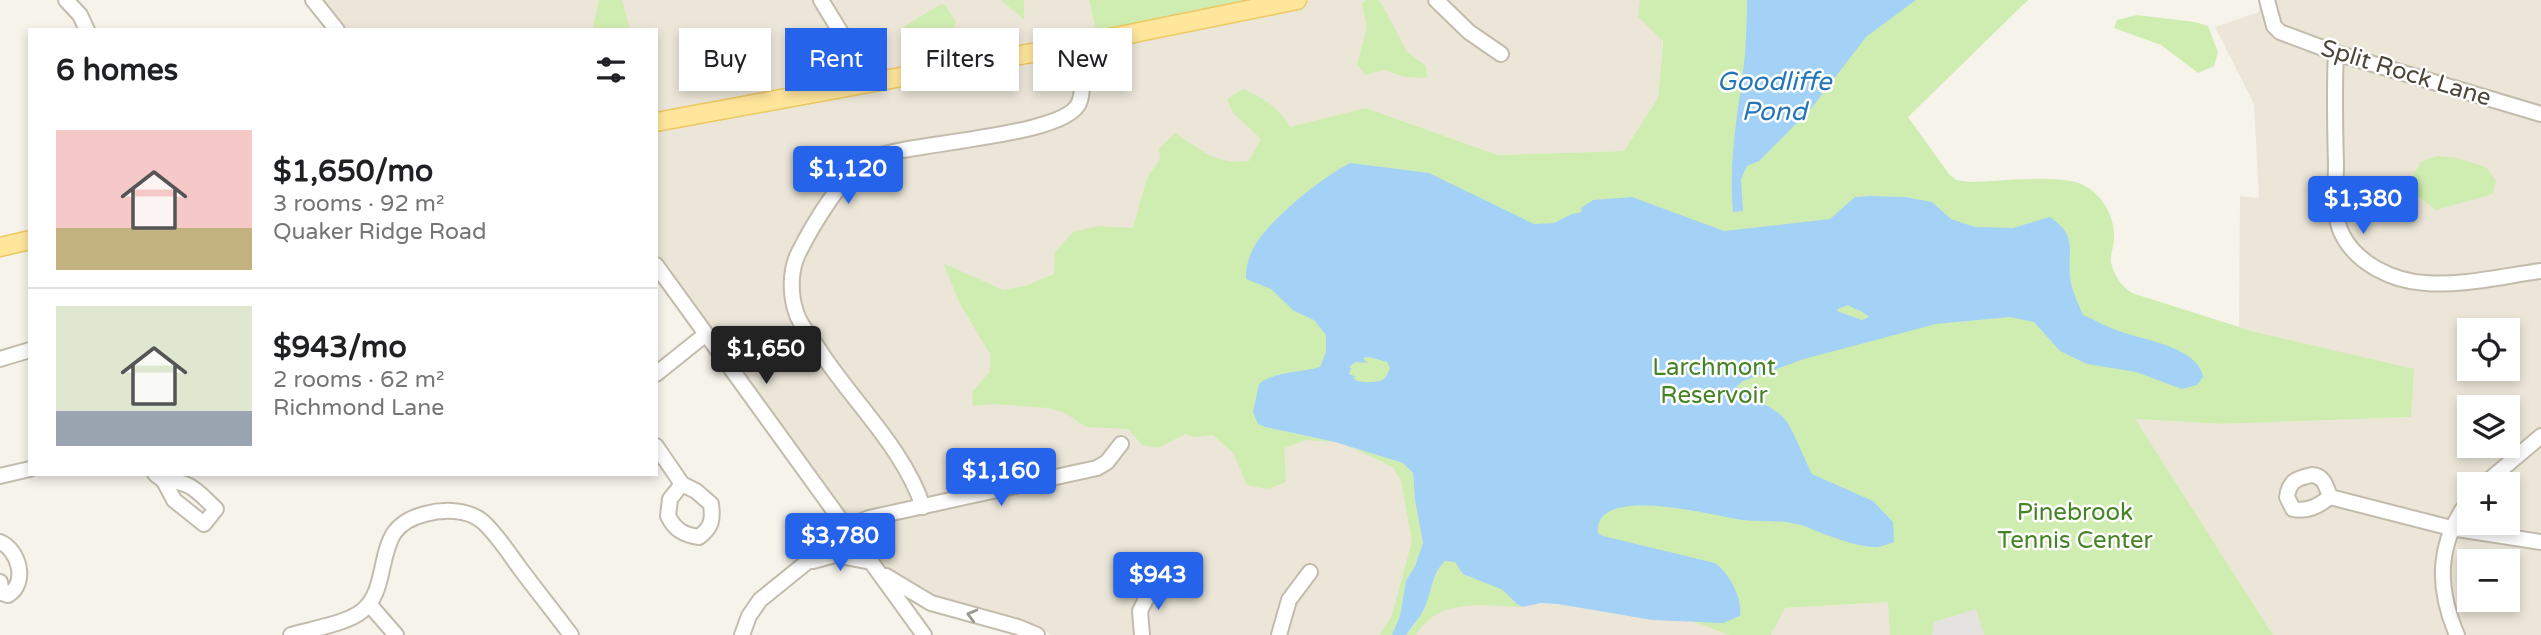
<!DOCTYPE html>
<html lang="en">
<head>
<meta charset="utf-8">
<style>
	:root { --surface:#fff; --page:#f2f2f2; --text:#202124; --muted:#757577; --line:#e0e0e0; --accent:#2563eb }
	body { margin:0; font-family:"Varela Round",sans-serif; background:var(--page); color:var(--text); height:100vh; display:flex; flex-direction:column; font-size:26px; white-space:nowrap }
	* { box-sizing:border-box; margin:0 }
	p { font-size:23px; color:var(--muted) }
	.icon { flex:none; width:38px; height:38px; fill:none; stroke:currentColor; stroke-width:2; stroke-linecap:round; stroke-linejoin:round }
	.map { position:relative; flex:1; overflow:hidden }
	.sheet { position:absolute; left:28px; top:28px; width:630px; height:448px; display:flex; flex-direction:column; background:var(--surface); border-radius:0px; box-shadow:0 4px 10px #0003 }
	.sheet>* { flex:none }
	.top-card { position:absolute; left:679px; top:28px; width:665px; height:63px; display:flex; gap:14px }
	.fabs { position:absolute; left:2457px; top:318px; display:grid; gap:14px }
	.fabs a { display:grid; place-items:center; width:63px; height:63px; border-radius:0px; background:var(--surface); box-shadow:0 4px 10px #0003; font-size:35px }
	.price { position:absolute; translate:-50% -60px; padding:0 16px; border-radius:7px; background:var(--accent); color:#fff; font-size:23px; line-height:46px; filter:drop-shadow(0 2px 4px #0008) }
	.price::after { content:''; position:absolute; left:50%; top:42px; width:21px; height:16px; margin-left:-10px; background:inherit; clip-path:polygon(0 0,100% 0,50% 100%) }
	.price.selected { background:#222; color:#fff }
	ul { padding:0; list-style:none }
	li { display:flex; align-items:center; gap:21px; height:175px; padding:0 28px }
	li+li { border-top:2px solid var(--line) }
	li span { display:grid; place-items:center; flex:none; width:196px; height:140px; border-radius:0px; color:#555 }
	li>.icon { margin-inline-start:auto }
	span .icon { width:84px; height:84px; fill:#fffc; stroke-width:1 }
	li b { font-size:30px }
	h2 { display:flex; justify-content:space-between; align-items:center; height:84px; padding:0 28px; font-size:30px }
	.tag { padding:0 24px; border-radius:0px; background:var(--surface); box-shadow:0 4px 10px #0003; font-size:24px; line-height:63px }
	.tag.selected { background:var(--accent); color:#fff }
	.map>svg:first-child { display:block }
</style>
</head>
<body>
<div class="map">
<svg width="2541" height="635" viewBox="0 0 2541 635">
	<rect width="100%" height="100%" fill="#f6f3eb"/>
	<!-- residential -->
	<g fill="#ebe6d8" fill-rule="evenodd">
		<polygon points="317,0 1000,0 1024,18 1024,0 1089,0 1096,30 656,115 656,30 342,30"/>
		<polygon points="1312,0 1672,0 1663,37 1654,150 1498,155 1366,108 1245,168 1136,244 985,300 1352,410 1694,622 1729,635 1051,635 1040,627 958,608 900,579 878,562 656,253 656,129"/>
		<path d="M2260,0h281v635h-268l-139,-216 88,5 189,-7 -156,-85 -16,-5 1,-131 19,2 -5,-94 -39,-77 44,-15zM2469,331h39v38h-39zM2469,408h39v38h-39zM2469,485h39v38h-39zM2469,562h39v38h-39z"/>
		<polygon points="1889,602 1890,635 1771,635 1785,608"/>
	</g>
	<!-- green -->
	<g fill="#d0edb1">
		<polygon points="599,0 622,0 630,30 595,30 593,26"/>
		<polygon points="1000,0 1024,0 1024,19"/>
		<polygon points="1089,0 1271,0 1227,10 1096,30"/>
		<polygon points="1366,0 1378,0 1382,4 1407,52 1426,66 1427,78 1405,77 1384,70 1365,75 1357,64 1367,27 1362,3"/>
		<path d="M1640,0h388l-120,117 41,57 7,6 14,2c26,-1 88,-7 109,1 21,8 35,31 35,52 1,9 -4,18 -3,27 2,12 11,25 21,31l123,39 159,37 -3,48 -189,7 -87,-5 138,216h-383l-2,-33 -103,6 -14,27h-42l-35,-13 -191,-33 14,15 6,3c-39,-1 -84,-11 -107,28h-10l8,-9 26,-60 -15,-93 -73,-62 -87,16 70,15 -29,-2 -22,8 2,34 -18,7 -21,-4 -14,-32 -20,-18 -19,2 -9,-3 -27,14 -16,-3 -14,-16 -42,-2 -21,-14 -17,-5 -55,-4 -20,2 -1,-14 18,-21v-17l-30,-50 -17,-41 60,27 21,-4 30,-12 1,-22 18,-20 25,-6 35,2 14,-50 13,-19 -1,-10 16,-16c26,17 41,32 74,28l12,-22 -28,-26 -6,-14 16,-10c18,7 38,20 47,38l76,-19 132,47 126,-4 34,-53 5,-57 -25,-24z"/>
		<path d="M941,4l4,1 11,17 -2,5 -38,23c-7,-2 -14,-14 -14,-22z"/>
		<polygon points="2137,15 2195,22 2208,26 2218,52 2214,66 2198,73 2161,45 2114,28 2117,20"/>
		<polygon points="2437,156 2457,158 2486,167 2496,181 2493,194 2436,210 2414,193 2414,173 2421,162"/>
		<polygon points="1348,446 1403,463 1413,474 1415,500 1423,543 1415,566 1406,581 1400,616 1392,635 1380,635 1392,615 1412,541 1401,481 1393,467"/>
	</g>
	<!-- parking -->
	<polygon fill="#e5e3df" points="1976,609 1984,635 1932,635 1934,622"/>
	<!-- water -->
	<g fill="#a4d2f7" fill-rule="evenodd">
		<path d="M1747,0h169l-50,37 -56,73 -51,51 -12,5 -6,13 2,32 -10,1c-5,-56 6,-103 12,-157 1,-19 2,-37 2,-55z"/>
		<polygon points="760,35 764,56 756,58 750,41"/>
		<path d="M1350,163l79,10 105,51 20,-1 18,-9 10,-2 -1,-4 12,-8 39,-3 92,34 106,-12 25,-22 15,-1 35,1 27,5 19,17 24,8 38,1 37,-11c31,21 15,36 21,66 2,10 8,22 12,32 12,5 24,12 36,16 24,9 80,16 84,46l-6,8 -15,4 -46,-17 -49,-8 -27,-13 -26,-29 -24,-5 -74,7 -132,35 -61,22 -6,5c12,15 34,18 47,32 9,10 21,43 28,56l61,27 20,21 1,20c-7,2 -14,6 -21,5 -17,-1 -35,-8 -52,-14 -8,-3 -16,-8 -25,-9 -17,-4 -36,-2 -53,-4 -25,-3 -150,-38 -145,13l5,3 112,27c14,10 28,35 25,53l-17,7 -71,-3 -94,-16 -17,-1 -18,4 -6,-3 -14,-14 -40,-16 -8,-12 -10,-1c-13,12 -13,30 -20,46 -5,11 -13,19 -19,28h-14l8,-19 6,-35 9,-15 8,-23 -8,-43 -2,-27 -10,-10 -68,-21 -70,-15 -7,-3 -5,-12 6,-28c16,-13 41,-11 61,-17l6,-15v-17l-12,-15 -20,-9 -23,-22 -25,-10c0,-12 2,-21 8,-32 15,-27 68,-70 96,-84zM1848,305c5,4 16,6 21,12l-7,3 -25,-9 1,-2zM1369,357l18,5 3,6c-1,2 -3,8 -6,11 -6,4 -23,4 -29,1l-2,-3h4l-8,-3 1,-4 2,-1 -3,-2 7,-5 11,1 -4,-5z"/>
	</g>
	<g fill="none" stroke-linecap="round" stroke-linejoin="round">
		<!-- minor casing -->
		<g stroke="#c3bcac" stroke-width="18">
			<g id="minor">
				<polyline points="66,0 80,15 87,30"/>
				<polyline points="313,0 337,30"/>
				<polyline points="821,0 846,41 877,83"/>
				<polyline points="1436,0 1469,32 1501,54"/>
				<polyline points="2267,0 2274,26 2280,32 2336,53 2541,114"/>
				<path d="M2336,53c-2,37 -1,75 0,112 0,21 -4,50 6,69 14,29 50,47 83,49 38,3 78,-7 116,-12"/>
				<polyline points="656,265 924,635"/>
				<polyline points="0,359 30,350"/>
				<polyline points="656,374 706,334"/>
				<polyline points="656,446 682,484"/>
				<path d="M155,474l9,7 10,19 30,24 12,-15c-18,-17 -26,-29 -52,-28"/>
				<path d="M2312,475c12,1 14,11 18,22 -12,9 -22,15 -37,12l-6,-12c2,-16 10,-19 25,-22z"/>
				<polyline points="0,476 30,469"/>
				<path d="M682,484l14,7 15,13c2,16 1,23 -12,33 -15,-2 -24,-7 -31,-21l2,-17z"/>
				<polyline points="2483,485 2541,436"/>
				<polyline points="2330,497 2451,528 2541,542"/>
				<path d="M923,507c-19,-59 -72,-107 -105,-159 -7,-11 -19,-24 -22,-36 -6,-18 -6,-41 2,-58 14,-28 45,-82 74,-96 37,-16 193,-21 207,-55 7,-17 -1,-40 -4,-58"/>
				<path d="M0,542c19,8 28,41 8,53l-6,-2 -2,-11"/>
				<polyline points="813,561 835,555 871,562"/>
				<polyline points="886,576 931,603 1018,627 1037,635"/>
				<polyline points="369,604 396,635"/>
				<path d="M291,635c20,-6 55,-11 71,-24 23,-18 17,-54 32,-78 7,-10 19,-16 31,-19 18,-5 42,-5 57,7 14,12 26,31 37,46 17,23 35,45 52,68"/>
				<polyline points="742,635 749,616 760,600 854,524 869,518 1097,468 1107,462 1121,444"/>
				<polyline points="1142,635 1140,611 1152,587"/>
				<polyline points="1279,635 1289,600 1310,572"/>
				<path d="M2457,635c-21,-49 -20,-92 12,-135"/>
			</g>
		</g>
		<!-- major casing -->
		<g stroke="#eec861" stroke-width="21">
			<g id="major">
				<polyline points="656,122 1075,45 1297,0"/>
				<polyline points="0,247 30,240"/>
			</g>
		</g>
		<!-- minor -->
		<use href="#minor" stroke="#fff" stroke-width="14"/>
		<!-- major -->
		<use href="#major" stroke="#ffe69b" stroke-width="18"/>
	</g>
	<!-- one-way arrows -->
	<defs><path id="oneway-chevron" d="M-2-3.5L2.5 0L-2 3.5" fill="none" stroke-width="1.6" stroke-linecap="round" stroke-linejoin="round" transform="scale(1.75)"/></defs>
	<use stroke="#9d9992" href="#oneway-chevron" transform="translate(972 615) rotate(-165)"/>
	<g text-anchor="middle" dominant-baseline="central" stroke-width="5" stroke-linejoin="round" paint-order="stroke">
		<!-- street labels -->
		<g font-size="24" fill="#4c4538" stroke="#fff">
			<text transform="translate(2406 73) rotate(17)">Split Rock Lane</text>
		</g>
		<!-- park labels -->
		<g font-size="24" fill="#458424" stroke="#fff">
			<text x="1714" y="367">Larchmont<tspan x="1714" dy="28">Reservoir</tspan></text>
			<text x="2075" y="512">Pinebrook<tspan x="2075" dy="28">Tennis Center</tspan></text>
		</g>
		<!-- water labels -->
		<g font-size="26" font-style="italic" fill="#2576b9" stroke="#fff">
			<text x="1774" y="81">Goodliffe<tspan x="1774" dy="30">Pond</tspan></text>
		</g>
	</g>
</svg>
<div class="fabs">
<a><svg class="icon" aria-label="locate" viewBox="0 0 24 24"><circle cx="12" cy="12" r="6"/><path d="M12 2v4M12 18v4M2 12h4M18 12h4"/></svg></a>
<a><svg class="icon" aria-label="layers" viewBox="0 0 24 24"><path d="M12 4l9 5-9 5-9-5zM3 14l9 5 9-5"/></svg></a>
<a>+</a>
<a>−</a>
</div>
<b class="price" style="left:848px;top:206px">$1,120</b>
<b class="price" style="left:2363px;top:236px">$1,380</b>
<b class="price selected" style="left:766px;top:386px">$1,650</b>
<b class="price" style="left:1001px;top:508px">$1,160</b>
<b class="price" style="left:840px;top:573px">$3,780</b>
<b class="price" style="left:1158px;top:612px">$943</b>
<div class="top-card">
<a class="tag">Buy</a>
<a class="tag selected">Rent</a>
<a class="tag">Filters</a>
<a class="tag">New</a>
</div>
<section class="sheet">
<h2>6 homes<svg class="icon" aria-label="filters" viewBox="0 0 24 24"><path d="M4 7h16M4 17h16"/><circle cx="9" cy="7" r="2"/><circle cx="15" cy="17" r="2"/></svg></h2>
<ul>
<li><span style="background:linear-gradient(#f6c9c9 70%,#c2b280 0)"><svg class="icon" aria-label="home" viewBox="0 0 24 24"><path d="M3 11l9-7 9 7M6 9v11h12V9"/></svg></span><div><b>$1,650/mo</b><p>3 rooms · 92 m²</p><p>Quaker Ridge Road</p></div></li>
<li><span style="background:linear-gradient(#dfe7d0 75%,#9aa5b1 0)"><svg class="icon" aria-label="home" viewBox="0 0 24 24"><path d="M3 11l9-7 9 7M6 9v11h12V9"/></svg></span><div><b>$943/mo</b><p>2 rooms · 62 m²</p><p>Richmond Lane</p></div></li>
</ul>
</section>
</div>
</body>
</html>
